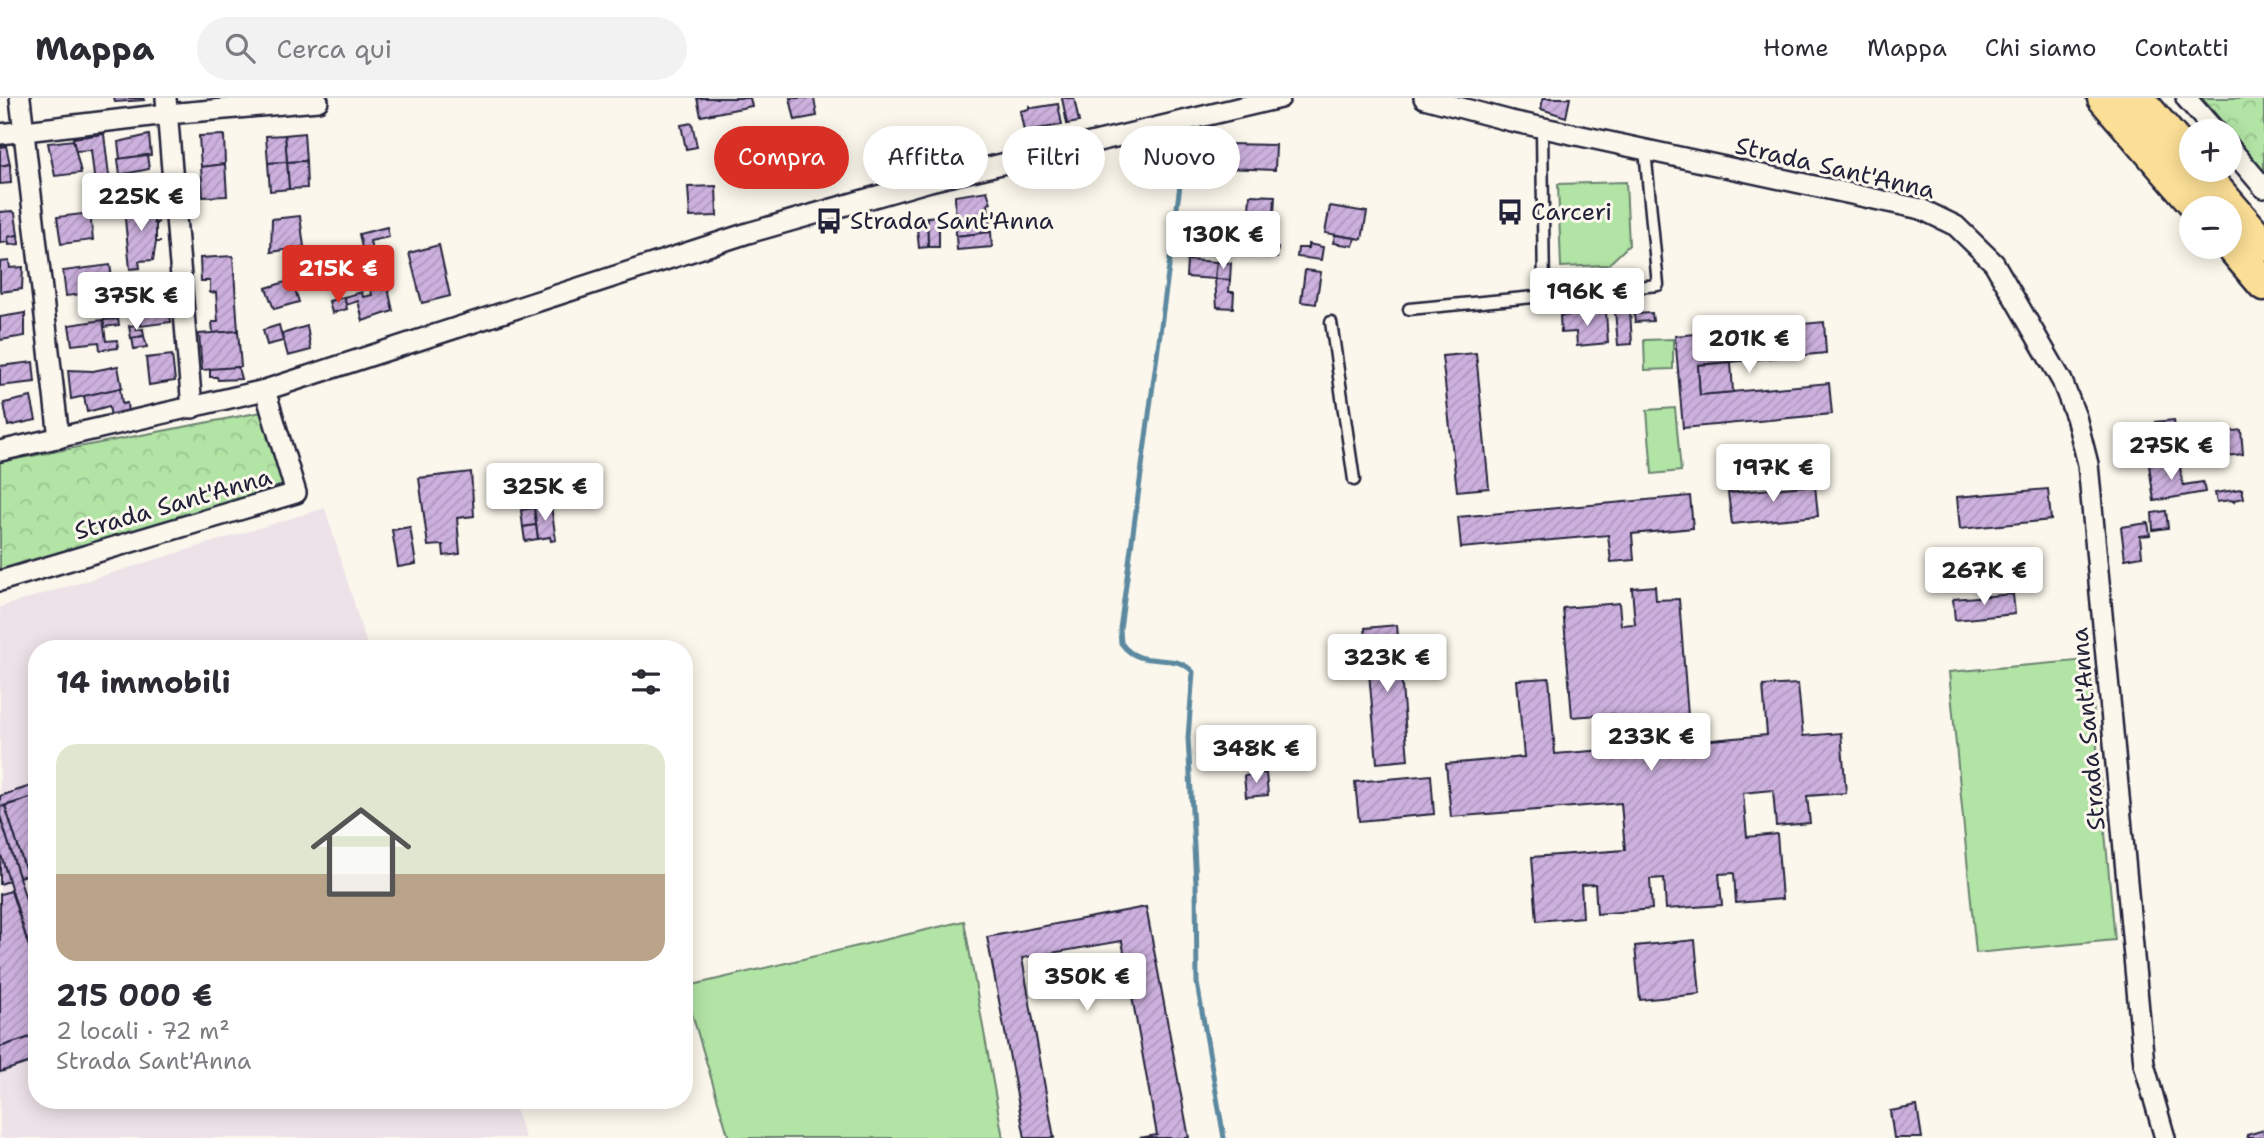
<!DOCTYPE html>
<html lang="it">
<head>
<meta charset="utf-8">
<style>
	:root { --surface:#fff; --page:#f2f2f3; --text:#2b2b33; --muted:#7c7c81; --line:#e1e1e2; --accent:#d93025 }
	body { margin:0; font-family:"Shantell Sans",sans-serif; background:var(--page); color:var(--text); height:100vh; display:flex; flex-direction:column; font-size:26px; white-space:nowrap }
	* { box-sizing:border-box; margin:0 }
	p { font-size:23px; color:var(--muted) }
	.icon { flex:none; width:38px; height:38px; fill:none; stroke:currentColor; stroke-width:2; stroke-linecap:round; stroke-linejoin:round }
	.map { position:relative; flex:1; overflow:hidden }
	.details { position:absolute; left:28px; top:542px; width:665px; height:469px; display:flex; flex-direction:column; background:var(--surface); border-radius:28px; box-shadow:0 4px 18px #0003 }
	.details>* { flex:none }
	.top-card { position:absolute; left:714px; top:28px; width:665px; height:63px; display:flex; gap:14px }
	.buttons { position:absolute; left:2179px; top:21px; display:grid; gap:14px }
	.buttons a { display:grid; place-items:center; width:63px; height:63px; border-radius:50%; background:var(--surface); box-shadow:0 4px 18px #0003; font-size:35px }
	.price { position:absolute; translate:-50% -60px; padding:0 16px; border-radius:7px; background:#fff; color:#222; font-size:23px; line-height:46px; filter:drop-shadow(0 2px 4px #0008) }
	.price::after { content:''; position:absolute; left:50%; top:42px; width:21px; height:16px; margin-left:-10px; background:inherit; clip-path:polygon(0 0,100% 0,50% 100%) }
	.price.on { background:var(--accent); color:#fff }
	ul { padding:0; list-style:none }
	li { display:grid; align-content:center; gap:14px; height:371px; padding:0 28px }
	li span { display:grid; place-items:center; height:217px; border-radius:21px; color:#555 }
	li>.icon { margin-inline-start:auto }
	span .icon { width:126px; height:126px; fill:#fffc; stroke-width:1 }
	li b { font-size:30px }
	h2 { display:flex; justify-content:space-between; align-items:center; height:84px; padding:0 28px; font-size:30px }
	.tag { padding:0 24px; border-radius:32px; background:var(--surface); box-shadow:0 4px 18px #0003; font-size:24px; line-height:63px }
	.tag.on { background:var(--accent); color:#fff }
	header { display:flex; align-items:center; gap:42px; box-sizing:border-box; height:98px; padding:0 35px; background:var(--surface); border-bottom:2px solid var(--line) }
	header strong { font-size:33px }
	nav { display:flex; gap:38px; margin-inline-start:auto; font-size:24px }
	.search { width:490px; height:63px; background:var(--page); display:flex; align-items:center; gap:18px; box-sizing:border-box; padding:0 24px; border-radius:38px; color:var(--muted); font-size:26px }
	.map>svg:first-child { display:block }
</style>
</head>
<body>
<header>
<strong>Mappa</strong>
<div class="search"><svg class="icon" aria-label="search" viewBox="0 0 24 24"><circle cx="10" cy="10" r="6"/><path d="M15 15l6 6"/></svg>Cerca qui</div>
<nav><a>Home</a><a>Mappa</a><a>Chi siamo</a><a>Contatti</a></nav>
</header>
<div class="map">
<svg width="2264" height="1040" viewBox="0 0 2264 1040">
	<defs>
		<pattern id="park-crowns" width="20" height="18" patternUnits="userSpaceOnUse" patternTransform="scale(1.75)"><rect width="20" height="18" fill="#b2e4a5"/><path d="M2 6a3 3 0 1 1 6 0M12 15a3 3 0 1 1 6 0" fill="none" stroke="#99c38f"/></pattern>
		<pattern id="building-hatch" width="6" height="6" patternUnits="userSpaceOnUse" patternTransform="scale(1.75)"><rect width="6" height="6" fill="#ccb0dd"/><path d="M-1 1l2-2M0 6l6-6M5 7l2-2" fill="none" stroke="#af97bf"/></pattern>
	</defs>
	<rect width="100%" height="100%" fill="#fbf7ec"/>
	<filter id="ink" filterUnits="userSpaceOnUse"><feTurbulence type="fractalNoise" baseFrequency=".0143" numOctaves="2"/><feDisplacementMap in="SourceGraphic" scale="14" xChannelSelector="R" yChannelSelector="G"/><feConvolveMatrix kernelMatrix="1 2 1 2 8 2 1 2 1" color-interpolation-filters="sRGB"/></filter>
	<g filter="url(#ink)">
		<!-- built -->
		<polygon fill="#ede2e8" points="325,410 368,551 37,551 37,1003 513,1003 525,1040 0,1040 0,509"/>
		<!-- grass -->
		<g fill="#b2e4a5" stroke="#6a8370" stroke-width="2">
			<polygon points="1626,84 1629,147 1608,167 1561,169 1558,86"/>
			<polygon points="1673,241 1673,271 1645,272 1644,242"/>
			<polygon points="1675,310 1681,373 1652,376 1647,312"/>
			<polygon points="2089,562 2115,842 1976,855 1949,574"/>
			<polygon points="964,823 1003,1040 729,1040 684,889"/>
		</g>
		<!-- park -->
		<g fill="url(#park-crowns)" stroke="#6a8370" stroke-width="2">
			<polygon points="2202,0 2264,0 2264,73"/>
			<polygon points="262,314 292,401 0,488 0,364"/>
		</g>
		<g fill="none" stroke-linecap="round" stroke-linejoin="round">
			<!-- stream -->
			<path stroke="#5c89a0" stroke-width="5" d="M1183,65l-63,466 1,14c21,29 51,6 72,29l-5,66 8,145 1,100 27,155"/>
		</g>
		<!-- building -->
		<g fill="url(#building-hatch)" stroke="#22223b" stroke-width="2">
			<polygon points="114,0 143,0 144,2 115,4"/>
			<polygon points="697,0 750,0 752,8 701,18"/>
			<polygon points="790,0 814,0 817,18 795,22"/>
			<polygon points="1062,0 1074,0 1079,24 1067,26"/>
			<polygon points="1543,0 1570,0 1566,19 1541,11"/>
			<polygon points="1058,6 1062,27 1024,33 1020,13 1029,11 1029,8 1033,10"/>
			<polygon points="692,25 697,49 686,51 681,27"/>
			<polygon points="304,35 306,63 287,64 285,37"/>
			<polygon points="104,36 110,86 95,87 91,52 75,53 73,40"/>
			<polygon points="149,37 151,57 120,61 118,44"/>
			<polygon points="224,37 225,66 201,69 199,38"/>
			<polygon points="285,37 287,64 268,65 266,38"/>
			<polygon points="73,42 81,75 55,78 48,45"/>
			<polygon points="1227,46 1276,47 1275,72 1226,70"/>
			<polygon points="6,48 10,66 0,68 0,49"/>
			<polygon points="764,55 765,67 754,68 753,57"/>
			<polygon points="147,57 149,71 120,77 118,61"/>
			<polygon points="306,63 307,90 289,91 287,64"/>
			<polygon points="287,64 289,91 270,93 268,65"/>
			<polygon points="10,66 11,85 0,86 0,68"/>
			<polygon points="225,66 227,98 203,99 201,69"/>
			<polygon points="716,88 717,118 690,119 688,89"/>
			<polygon points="987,93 991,105 988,106 991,134 956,138 955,98"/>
			<polygon points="1250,97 1275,98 1274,115 1249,114"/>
			<polygon points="150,103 157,105 154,106 154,125 159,124 156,125 156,144 161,144 156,144 153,162 139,163 140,170 130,171 124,111 137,110 136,104"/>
			<polygon points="1330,108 1367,114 1362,141 1325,135"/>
			<polygon points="12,113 15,115 18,137 8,139 8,144 0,145 0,114"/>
			<polygon points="1249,114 1274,115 1271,150 1246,149"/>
			<polygon points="90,115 93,142 61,146 57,119"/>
			<polygon points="300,118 304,149 271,154 272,121"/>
			<polygon points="939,118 939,149 928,149 927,119"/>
			<polygon points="927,119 928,149 919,150 916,120"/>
			<polygon points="387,129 389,139 370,143 372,153 363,155 359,136"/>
			<polygon points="991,134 992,149 957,152 956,138"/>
			<polygon points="18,137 19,146 9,147 8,139"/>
			<polygon points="1335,137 1355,140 1353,148 1333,145"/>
			<polygon points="1308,146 1323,149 1321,162 1297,159 1298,150 1308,150"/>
			<polygon points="439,147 450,198 422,205 409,155"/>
			<polygon points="1246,149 1278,150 1277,160 1246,158"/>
			<polygon points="233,158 238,233 213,235 212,224 218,224 216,194 210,195 210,183 201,183 200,160"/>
			<polygon points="382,162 393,213 363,223 358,203 346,207 344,199 362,194 363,199 372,197 365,165"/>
			<polygon points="1187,162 1217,164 1215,181 1186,179"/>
			<polygon points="9,163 10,170 23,169 22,191 0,194 0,164"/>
			<polygon points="1217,164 1231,165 1230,182 1215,181"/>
			<polygon points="110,167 114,192 66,198 63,173"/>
			<polygon points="314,168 317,177 302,181 300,171"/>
			<polygon points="1305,172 1321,174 1316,206 1301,204"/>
			<polygon points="1215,181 1230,182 1229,194 1234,194 1233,210 1217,209"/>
			<polygon points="292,182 299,204 274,211 266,190"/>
			<polygon points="167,198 171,224 141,228 137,202"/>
			<polygon points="344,199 347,211 332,215 329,203"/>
			<polygon points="1630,212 1632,246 1618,247 1615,213"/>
			<polygon points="1606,214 1608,245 1577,248 1576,234 1561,235 1560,218"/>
			<polygon points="25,215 25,238 0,242 0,219"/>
			<polygon points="1652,215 1653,223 1635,224 1634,216"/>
			<polygon points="118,221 119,227 104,229 103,222"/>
			<polygon points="103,222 106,243 117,242 118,250 100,252 99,244 72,247 69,227"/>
			<polygon points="1824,224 1826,255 1698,267 1700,297 1829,285 1832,316 1683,330 1675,238"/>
			<polygon points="136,227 137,232 143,231 144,238 131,240 129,228"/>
			<polygon points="279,227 283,243 267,247 263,232"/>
			<polygon points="307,228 311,252 288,258 282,236"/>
			<polygon points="238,233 241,269 202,272 199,236"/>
			<polygon points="144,238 147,249 134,251 132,240"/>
			<polygon points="1476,255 1489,390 1457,393 1442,258"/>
			<polygon points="172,257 175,283 149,287 146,260"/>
			<polygon points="33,264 35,284 0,288 0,268"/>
			<polygon points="1731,264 1733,294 1700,297 1698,267"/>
			<polygon points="118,268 122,290 71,301 68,272 93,273"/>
			<polygon points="238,269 241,281 218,282 217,279 210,279 210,271"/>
			<polygon points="120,290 122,306 127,305 128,315 111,319 109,308 87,314 84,298"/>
			<polygon points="31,299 36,322 8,328 4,305"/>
			<polygon points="2174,322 2176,340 2158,342 2155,324"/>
			<polygon points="2241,332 2243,356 2190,362 2186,339"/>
			<polygon points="2179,363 2183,387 2203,384 2205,394 2154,403 2149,367"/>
			<polygon points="535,366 539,393 502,398 498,370"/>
			<polygon points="471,374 474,418 457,420 460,456 444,458 443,447 428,448 419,380"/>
			<polygon points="1815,387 1818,418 1732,426 1728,395"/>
			<polygon points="2048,391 2051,422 1960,431 1957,399"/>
			<polygon points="2242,391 2244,400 2234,402 2234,404 2231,402 2217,404 2215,395"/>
			<polygon points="1690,398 1693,430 1632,436 1634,462 1611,464 1608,437 1461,450 1458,419"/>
			<polygon points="551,408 556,442 551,443 550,439 538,441 534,410"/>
			<polygon points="534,410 536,427 523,429 521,412"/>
			<polygon points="2166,413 2168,430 2153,432 2152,415"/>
			<polygon points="2148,425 2150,437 2140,438 2142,458 2125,461 2121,429"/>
			<polygon points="536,427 538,441 525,443 523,429"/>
			<polygon points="410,429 416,466 398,469 392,432"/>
			<polygon points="1655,488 1656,502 1679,501 1690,644 1767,637 1763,588 1798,586 1803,638 1841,635 1846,695 1807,698 1810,725 1776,728 1773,692 1743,695 1747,739 1777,736 1782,801 1736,805 1734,775 1719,776 1722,807 1666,811 1664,780 1650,781 1652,811 1597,816 1595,786 1581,787 1583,819 1537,823 1532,759 1625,752 1621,705 1451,719 1446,666 1524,659 1517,582 1549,580 1555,656 1617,651 1614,616 1572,619 1563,510 1619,505 1621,527 1635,526 1632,490"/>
			<polygon points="2013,496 2015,516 1955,522 1953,501"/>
			<polygon points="1397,527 1408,662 1377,665 1365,530"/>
			<polygon points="1266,675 1268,697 1246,699 1244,678"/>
			<polygon points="1431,677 1434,716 1359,723 1355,684"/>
			<polygon points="37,686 37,698 0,709 0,698"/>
			<polygon points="37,698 37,774 27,777 5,708"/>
			<polygon points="5,708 27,777 19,779 0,718 0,709"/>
			<polygon points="0,718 37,837 37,853 31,855 0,754"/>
			<polygon points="0,754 9,783 0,786"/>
			<polygon points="11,793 31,855 37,853 37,937 0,949 0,796"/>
			<polygon points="1146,809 1189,1040 1139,1040 1157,1037 1122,843 1022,860 1054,1040 1025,1040 987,839"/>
			<polygon points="1695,842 1700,896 1640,902 1635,848"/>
			<polygon points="37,937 37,962 0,974 0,949"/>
			<polygon points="1917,1008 1922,1040 1894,1040 1890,1013"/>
			<polygon points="2264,1032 2264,1040 2248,1040 2247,1037"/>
		</g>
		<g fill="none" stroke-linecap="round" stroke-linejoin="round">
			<!-- service casing -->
			<g stroke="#22223b" stroke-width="15">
				<g id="service">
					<polyline points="1542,30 1544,198 1658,187 1645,52"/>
					<polyline points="1409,211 1544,198"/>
					<polyline points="1331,224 1354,382"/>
				</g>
			</g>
			<!-- minor casing -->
			<g stroke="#22223b" stroke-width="24">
				<g id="minor">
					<polyline points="20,0 59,340"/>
					<polyline points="166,0 192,310"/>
					<polyline points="1424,0 1511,23 1921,111 1956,128 1994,165 2062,283 2076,319 2088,366 2144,966 2165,1040"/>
					<polyline points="2186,0 2215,33"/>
					<polyline points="0,36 167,16 318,3"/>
					<polyline points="2230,50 2264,90"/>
					<polyline points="0,353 265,292 748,135 930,83 1280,0"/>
					<polyline points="0,483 296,395 265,292"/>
				</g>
			</g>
			<!-- trunk casing -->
			<g stroke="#22223b" stroke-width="37">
				<g id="trunk">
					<polyline points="2104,0 2199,110"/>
					<polyline points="2137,0 2191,63"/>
					<polyline points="2199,72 2264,147"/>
					<polyline points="2230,146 2264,186"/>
				</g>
			</g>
			<!-- service -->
			<use href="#service" stroke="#fbf7ec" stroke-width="10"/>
			<!-- minor -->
			<use href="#minor" stroke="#fbf7ec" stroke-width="19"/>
			<!-- trunk -->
			<use href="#trunk" stroke="#fbdf96" stroke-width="32"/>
		</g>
	</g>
	<!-- icons -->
	<defs>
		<g id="bus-bare" transform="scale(2.1)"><path d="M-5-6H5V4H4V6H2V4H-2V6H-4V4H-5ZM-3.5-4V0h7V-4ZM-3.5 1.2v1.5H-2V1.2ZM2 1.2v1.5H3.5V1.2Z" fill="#22223b" stroke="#fbf7ec" stroke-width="2.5" paint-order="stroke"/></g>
	</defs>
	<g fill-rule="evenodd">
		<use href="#bus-bare" x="1510" y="114"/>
		<use href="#bus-bare" x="829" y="123"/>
	</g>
	<g text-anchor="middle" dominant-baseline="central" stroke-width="6" stroke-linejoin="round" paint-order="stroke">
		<!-- street labels -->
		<g font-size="24" fill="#22223b" stroke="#fbf7ec">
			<text transform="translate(1835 70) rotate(13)">Strada Sant'Anna</text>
			<text transform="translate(173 406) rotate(-16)">Strada Sant'Anna</text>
			<text transform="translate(2088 631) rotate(-95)">Strada Sant'Anna</text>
		</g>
		<!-- poi labels -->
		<g font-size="24" fill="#22223b" stroke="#fbf7ec" text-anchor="start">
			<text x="1531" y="114">Carceri</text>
			<text x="850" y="123">Strada Sant'Anna</text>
		</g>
	</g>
</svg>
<div class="buttons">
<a>+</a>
<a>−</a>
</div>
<b class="price" style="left:141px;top:135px">225K €</b>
<b class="price" style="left:1223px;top:173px">130K €</b>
<b class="price on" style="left:338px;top:207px">215K €</b>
<b class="price" style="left:1587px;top:230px">196K €</b>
<b class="price" style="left:136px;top:234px">375K €</b>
<b class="price" style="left:1749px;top:277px">201K €</b>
<b class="price" style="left:2171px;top:384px">275K €</b>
<b class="price" style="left:1773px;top:406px">197K €</b>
<b class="price" style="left:545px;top:425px">325K €</b>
<b class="price" style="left:1984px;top:509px">267K €</b>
<b class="price" style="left:1387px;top:596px">323K €</b>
<b class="price" style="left:1651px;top:675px">233K €</b>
<b class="price" style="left:1256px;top:687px">348K €</b>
<b class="price" style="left:1087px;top:915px">350K €</b>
<div class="top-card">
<a class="tag on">Compra</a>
<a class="tag">Affitta</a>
<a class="tag">Filtri</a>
<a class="tag">Nuovo</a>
</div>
<section class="details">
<h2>14 immobili<svg class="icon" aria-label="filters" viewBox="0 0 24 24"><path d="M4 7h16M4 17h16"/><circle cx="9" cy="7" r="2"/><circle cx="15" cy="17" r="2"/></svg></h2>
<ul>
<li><span style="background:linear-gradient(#dfe7d0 60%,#b9a48a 0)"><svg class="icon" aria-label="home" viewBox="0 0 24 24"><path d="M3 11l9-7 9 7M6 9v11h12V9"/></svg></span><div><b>215 000 €</b><p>2 locali · 72 m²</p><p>Strada Sant'Anna</p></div></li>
</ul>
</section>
</div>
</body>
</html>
